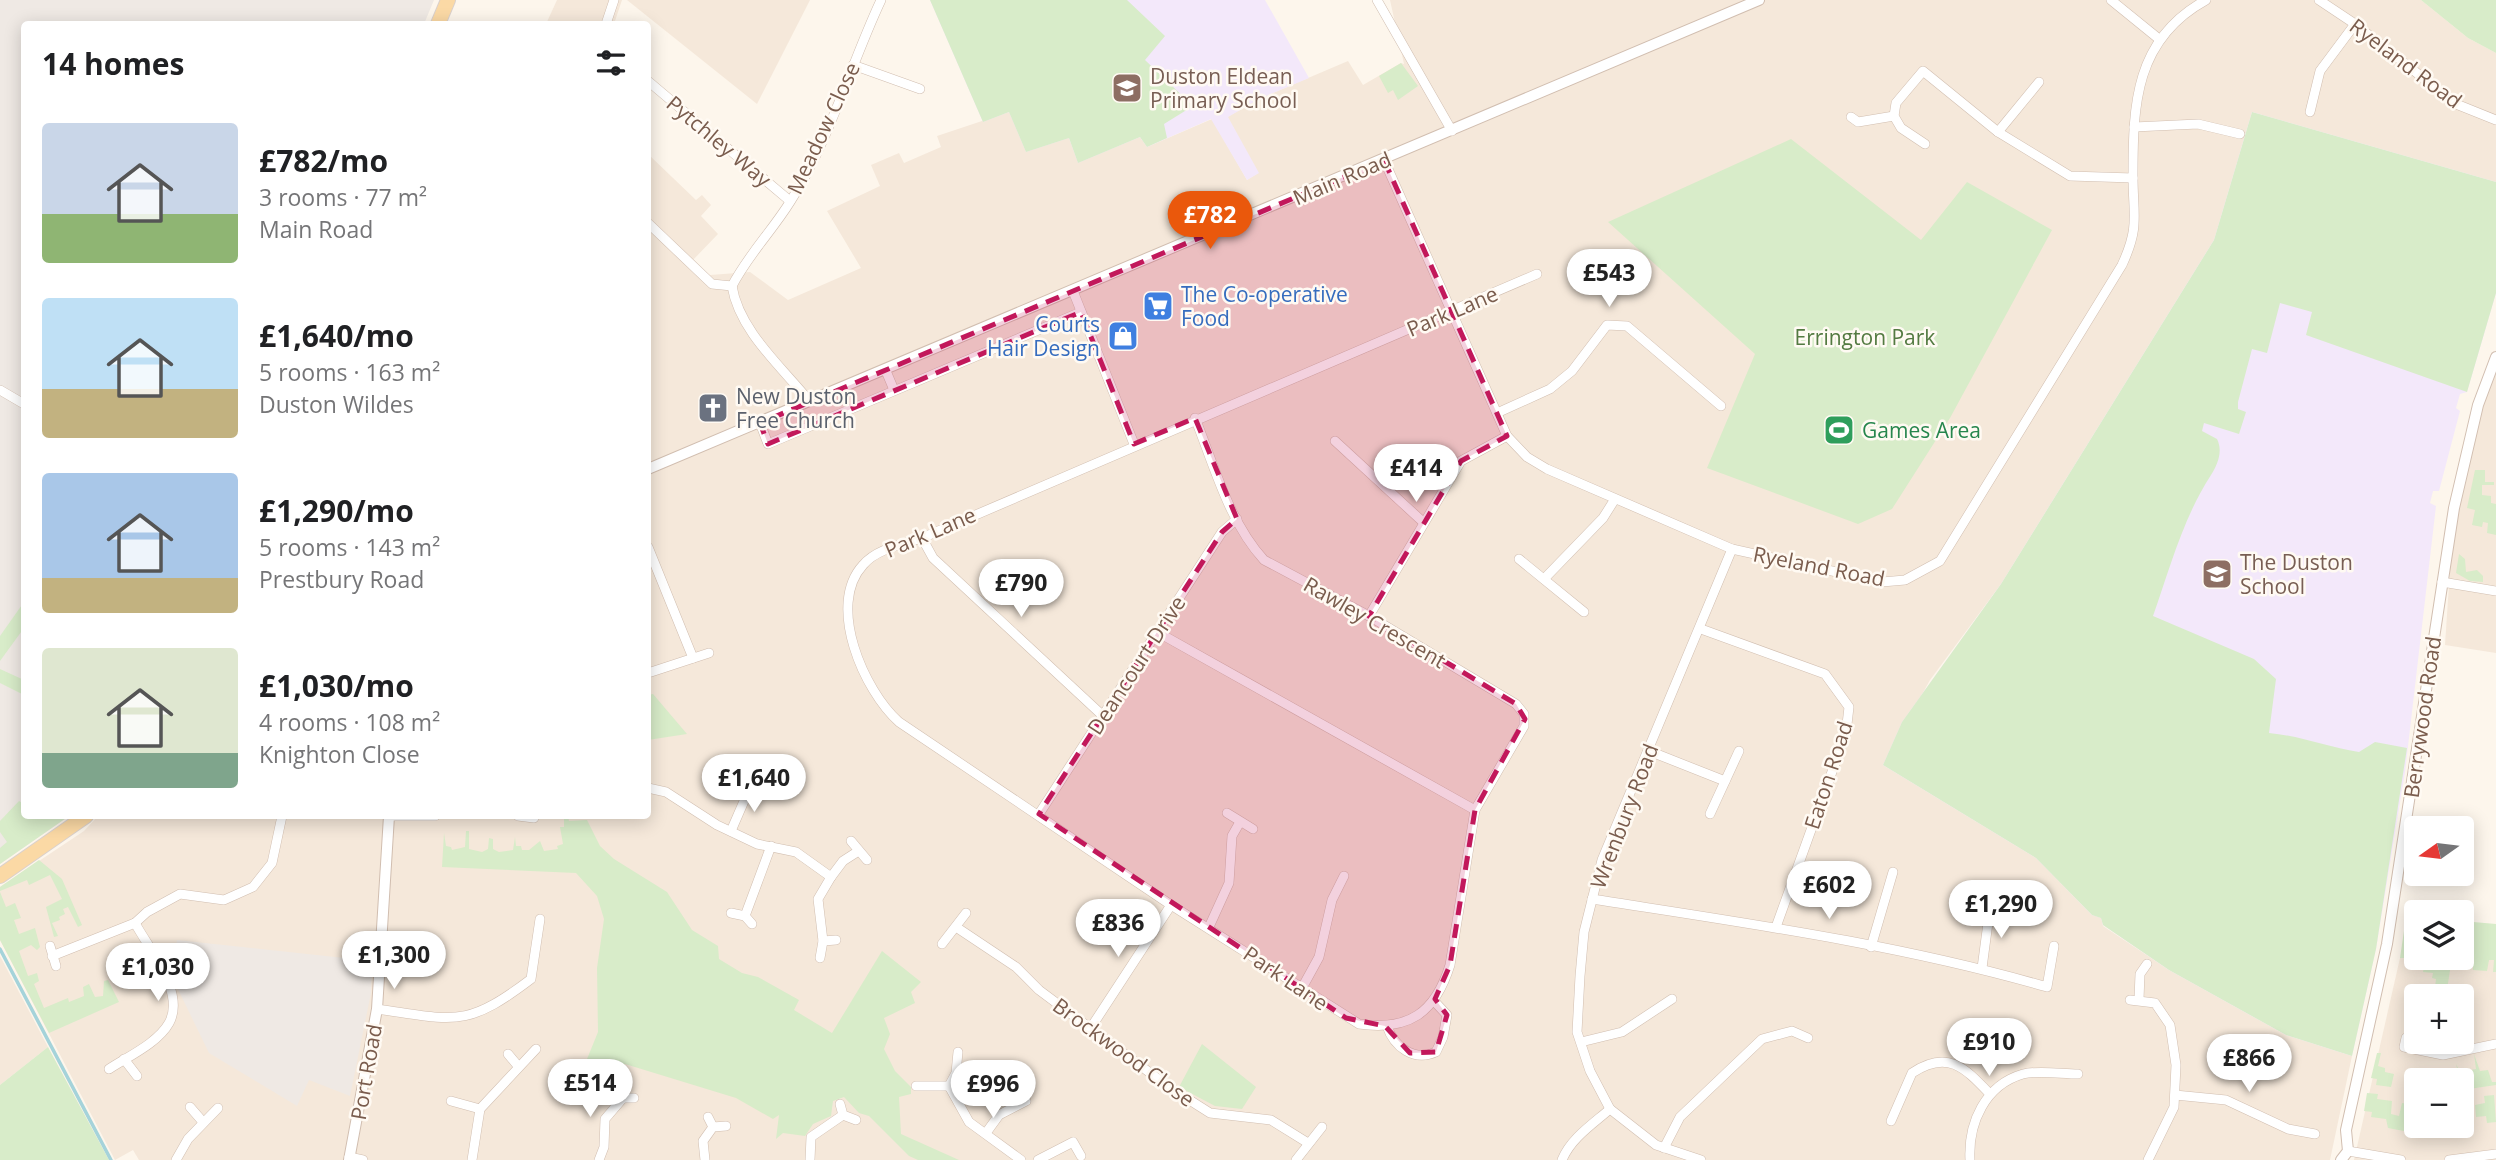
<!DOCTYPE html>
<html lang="en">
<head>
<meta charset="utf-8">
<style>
	:root { --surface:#fff; --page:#f2f2f2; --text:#202124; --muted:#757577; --accent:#ea580c }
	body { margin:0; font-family:"Open Sans",sans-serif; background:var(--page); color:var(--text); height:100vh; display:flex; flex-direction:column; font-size:26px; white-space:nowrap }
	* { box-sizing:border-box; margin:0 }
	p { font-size:23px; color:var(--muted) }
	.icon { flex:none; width:38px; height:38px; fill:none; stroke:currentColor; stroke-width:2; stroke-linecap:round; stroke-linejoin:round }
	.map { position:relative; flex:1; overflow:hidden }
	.sheet { position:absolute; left:21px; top:21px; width:630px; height:798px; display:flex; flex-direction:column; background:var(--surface); border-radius:7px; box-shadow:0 4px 18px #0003 }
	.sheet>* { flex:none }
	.needle { width:46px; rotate:256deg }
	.tools { position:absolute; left:2404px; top:816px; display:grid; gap:14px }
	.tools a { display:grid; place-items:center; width:70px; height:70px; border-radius:7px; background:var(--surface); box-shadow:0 4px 18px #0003; font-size:35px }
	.price { position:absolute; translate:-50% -60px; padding:0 16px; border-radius:24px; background:#fff; color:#222; font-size:23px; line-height:46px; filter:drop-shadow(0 2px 4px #0008) }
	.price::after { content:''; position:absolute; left:50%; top:42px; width:21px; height:16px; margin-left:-10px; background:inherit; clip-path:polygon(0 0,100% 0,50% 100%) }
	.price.active { background:var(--accent); color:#fff }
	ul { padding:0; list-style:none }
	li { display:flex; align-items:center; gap:21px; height:175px; padding:0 21px }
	li span { display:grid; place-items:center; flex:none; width:196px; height:140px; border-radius:7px; color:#555 }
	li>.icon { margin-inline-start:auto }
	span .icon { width:84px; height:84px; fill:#fffc; stroke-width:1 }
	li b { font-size:30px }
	h2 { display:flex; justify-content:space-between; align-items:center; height:84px; padding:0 21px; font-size:30px }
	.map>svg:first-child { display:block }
</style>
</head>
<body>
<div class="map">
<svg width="2496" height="1160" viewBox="0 0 2496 1160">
	<rect width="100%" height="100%" fill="#fdf6ec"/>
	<!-- residential -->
	<g fill="#f5e8da" fill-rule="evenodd">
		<polygon points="557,0 622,0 614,24 546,24"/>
		<polygon points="627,0 810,0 757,104"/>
		<polygon points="1390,0 2421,0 2468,38 2496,53 2496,182 2252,112 2214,240 2001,584 1930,680 1883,765 2036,858 2092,915 2101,917 2103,926 2169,970 2286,1035 2352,1056 2330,1160 139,1160 133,1150 115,1160 0,940 0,887 84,831 98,816 648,816 648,154 696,200 702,195 711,205 701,216 718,234 692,261 710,275 750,272 788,300 861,268 827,211 880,186 871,165 899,153 904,163 941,147 937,136 1009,112 1069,138 1078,162 1140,137 1147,147 1212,119 1247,180 1258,173 1227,117 1261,98 1348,61 1363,85 1401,63 1404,64"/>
		<polygon points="2496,358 2496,653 2445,645 2454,508"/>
		<path d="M2496,954v206h-142l46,-202 34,1zM2417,996h45v45h-45zM2417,1080h45v45h-45z"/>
		<polygon points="0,956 48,1047 0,1085"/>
	</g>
	<!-- industrial -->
	<g fill="#efe9e4">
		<polygon points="0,0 434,0 424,24 24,24 24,816 69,816 0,864"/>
		<polygon points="177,940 372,961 371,993 350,1096 309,1080 297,1106 209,1053 156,944 176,946"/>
	</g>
	<!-- education -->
	<g fill="#f3e8fa">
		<polygon points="930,0 1265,0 1309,78 1261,98 1228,117 1259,173 1247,180 1211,119 1147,147 1140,137 1078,163 1069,138 1026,152 1009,112 983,122"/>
		<polygon points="2252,112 2496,182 2496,293 2467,392 2460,394 2456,408 2460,411 2439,491 2433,491 2430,503 2436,506 2405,772 2376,949 2352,1056 2286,1035 2169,970 2103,925 2101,918 2092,915 2036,858 1883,765 1902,722 2001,584 2214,240"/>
	</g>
	<!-- green -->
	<g fill="#d8ecc9">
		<polygon points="930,0 1127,0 1165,36 1145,60 1193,106 1164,124 1167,138 1147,147 1140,137 1078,163 1069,138 1026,152 1009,112 983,122"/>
		<polygon points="2421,0 2496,0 2496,53 2468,38"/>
		<polygon points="1401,63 1418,86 1398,100 1393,90 1388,93 1379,76"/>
		<path d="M2252,112l244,70v111l-29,99 -161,-57 6,-23 -32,-9 -13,50 -15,-4 -14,53v7l8,3 -7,22 -35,-11 -2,8 15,8c6,12 1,25 -6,36 -28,43 -41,93 -58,141l101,43 22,20 -7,54c32,3 58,14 90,19l16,-10 32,6 -31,201 -24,107 -66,-21 -117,-65 -66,-45 -2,-7 -9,-3 -56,-57 -153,-93 19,-43 99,-138 213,-344z"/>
		<polygon points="1791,139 1921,240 1967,182 2052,230 1950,418 1892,509 1858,524 1707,468 1755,354 1608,222"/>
		<polygon points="2475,470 2485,470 2485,482 2494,482 2494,485 2482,485 2482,495 2491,496 2491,503 2496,504 2496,535 2487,533 2488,523 2483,522 2482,527 2472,525 2475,510 2467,508"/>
		<polygon points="2459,554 2465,559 2466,572 2477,570 2483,576 2483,582 2470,581 2456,573"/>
		<polygon points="24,602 24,628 0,661 0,636"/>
		<polygon points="0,669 24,680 24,695 0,683"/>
		<polygon points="653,694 687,734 648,740 648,695"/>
		<polygon points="19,801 24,804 24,816 69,816 0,864 0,848 7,842 0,832 0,821"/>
		<polygon points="558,816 568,816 569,821 587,820 600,846 614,859 667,892 692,930 718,946 719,959 742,973 758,977 799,1000 794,1010 832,1033 882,951 921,982 911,992 915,1003 884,1018 890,1034 884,1049 895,1071 911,1087 911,1094 899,1097 901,1134 959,1160 918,1160 909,1156 869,1116 859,1113 844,1097 833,1101 831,1116 813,1124 805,1136 783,1133 776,1139 779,1115 773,1119 736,1098 625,1064 615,1072 587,1059 598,1032 597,968 604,919 597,896 576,873 442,867 444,833 446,846 451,847 452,850 465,847 466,831 469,831 469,849 482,852 488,849 489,838 493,839 493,849 499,852 513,850 515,837 516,846 521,846 522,850 529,850 540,841 544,851 558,849 557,846 563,844 560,827 564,827 564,818"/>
		<polygon points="39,860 62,879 82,925 78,927 68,907 63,909 65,914 59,917 60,920 52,923 58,936 54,937 46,907 62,899 50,875 29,885 27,880 0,891 0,887"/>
		<polygon points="0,892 6,907 15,903 21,918 14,920 19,934 35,928 40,947 37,950 31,945 19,951 28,976 37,973 39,981 34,984 44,1008 68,998 69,1002 84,996 83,987 89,984 95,997 103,996 104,981 108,980 119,1002 49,1033 0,940"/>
		<polygon points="2406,917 2417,917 2417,957 2452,957 2447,990 2460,992 2460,996 2434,996 2436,979 2432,978 2433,973 2423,972 2424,966 2408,964 2408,958 2400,958"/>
		<polygon points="2462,921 2496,924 2496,972 2493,972 2494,960 2489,960 2487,971 2473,970 2473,966 2467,965 2467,956 2462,956"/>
		<polygon points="1202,1044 1256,1087 1242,1109 1215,1106 1179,1087"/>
		<polygon points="48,1047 109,1160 0,1160 0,1085"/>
		<polygon points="2377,1053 2381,1053 2378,1066 2385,1068 2385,1072 2394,1074 2391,1087 2376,1085 2377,1079 2371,1078"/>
		<polygon points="2474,1054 2480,1071 2488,1070 2492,1082 2496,1082 2496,1085 2462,1090 2456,1064 2463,1078 2467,1077 2466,1071 2476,1069"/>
		<polygon points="2367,1093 2378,1094 2377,1099 2392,1101 2391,1114 2399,1116 2402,1103 2417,1105 2417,1124 2410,1124 2409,1132 2388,1128 2386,1119 2371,1117 2372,1112 2364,1111"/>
		<polygon points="2494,1095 2496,1122 2487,1123 2486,1116 2476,1117 2475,1105 2485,1103 2484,1096"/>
	</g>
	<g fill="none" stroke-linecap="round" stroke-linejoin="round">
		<!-- stream -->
		<polyline stroke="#a5d3da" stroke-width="3.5" points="0,949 111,1160"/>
		<!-- minor casing -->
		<g stroke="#d1beb0" stroke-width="10">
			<g id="minor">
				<polyline points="1377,0 1452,131"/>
				<polyline points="2111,0 2159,39"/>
				<polyline points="2319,0 2355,24 2456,104 2496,120"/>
				<polyline points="606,24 614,0"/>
				<polyline points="853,65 920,89"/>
				<polyline points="648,81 790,201"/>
				<polyline points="2310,112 2320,71 2355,24"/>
				<polyline points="1851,117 1858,122 1894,116"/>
				<polyline points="2134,127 2198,124 2240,134"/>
				<polyline points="1998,132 2039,82"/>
				<polyline points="1925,144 1901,128 1894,116 1896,103 1923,71 1998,132 2070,176 2133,178"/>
				<path d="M1384,160l123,276 20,21 20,12 185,80 150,33 23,-2 35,-19 182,-296c18,-39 11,-49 11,-89 0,-72 2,-137 73,-176"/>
				<polyline points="648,223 712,284 732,286"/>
				<path d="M732,286c16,-31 40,-55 58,-84 40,-62 60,-136 91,-202"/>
				<path d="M732,286c7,45 51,82 78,116"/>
				<polyline points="1073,291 1134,444"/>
				<polyline points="886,371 894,390"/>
				<polyline points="0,390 24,404"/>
				<polyline points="1497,413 1550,389 1572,371 1607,325 1627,326 1721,406"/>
				<polyline points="760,423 768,444 1081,312"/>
				<polyline points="1335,441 1423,522"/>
				<polyline points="922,538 933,558 1102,715"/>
				<polyline points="648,547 693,658"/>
				<polyline points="1519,559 1584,612"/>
				<polyline points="1544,579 1603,518 1615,499"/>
				<polyline points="2442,582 2496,591"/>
				<polyline points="1369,616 1461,461 1507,436"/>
				<polyline points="1701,629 1825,674 1849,707 1846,733 1776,927"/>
				<path d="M1159,633l316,177 49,-84v-12l-8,-10 -147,-88 -105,-56c-35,-38 -50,-95 -69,-142"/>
				<polyline points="648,673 709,653"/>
				<polyline points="1649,751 1725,781"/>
				<polyline points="743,780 763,788"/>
				<polyline points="648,788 666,792 717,825 757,844 796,852 831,877 818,899 823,941 820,958"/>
				<path d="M1475,810l-25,155c-15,48 -41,66 -91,59l-188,-119 -272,-183c-35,-31 -73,-117 -36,-157 13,-16 40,-21 59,-27l615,-264"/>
				<polyline points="1227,813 1253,829"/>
				<polyline points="1039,814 1222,532 1237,519"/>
				<polyline points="1710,814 1739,751"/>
				<polyline points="389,816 435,816"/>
				<polyline points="518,816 534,818"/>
				<polyline points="731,831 751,785"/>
				<polyline points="851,841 867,860"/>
				<polyline points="831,877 843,861 857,852"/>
				<path d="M1592,899c153,24 306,45 455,88l7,-41"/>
				<polyline points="731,913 745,916 771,846"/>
				<polyline points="745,916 752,924"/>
				<polyline points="956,927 1016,967 1039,990 1169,1087 1210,1113 1271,1120 1308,1143"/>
				<polyline points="1209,927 1229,883 1232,836 1240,822"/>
				<polyline points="823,941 836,940"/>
				<polyline points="942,944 966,913"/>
				<polyline points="50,946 56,966"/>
				<polyline points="1871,947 1893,872"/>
				<polyline points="52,956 135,923 147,912 180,894 224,900 253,887 272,863 282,816"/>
				<polyline points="1982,968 1991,900 2012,903"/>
				<polyline points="1302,988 1319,957 1332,900 1344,876"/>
				<polyline points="2139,999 2140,974 2147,964"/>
				<polyline points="2130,1000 2155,1003 2170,1025 2176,1065 2174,1107 2148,1160"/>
				<path d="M377,1009c78,11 88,20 154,-30l9,-60"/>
				<path d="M1387,1026c7,21 27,36 49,26l7,-15 4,-22 -13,-14"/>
				<polyline points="1090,1029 1171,905"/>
				<polyline points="2417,1040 2406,1038 2404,1047 2443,1055 2496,1044"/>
				<polyline points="2427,1041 2466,1048"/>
				<polyline points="1581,1042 1622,1032 1672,999"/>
				<polyline points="508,1054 518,1066"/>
				<polyline points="124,1059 137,1076"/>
				<path d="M109,1069c18,-12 49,-26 60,-46 17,-30 -20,-74 -34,-100"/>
				<polyline points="616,1085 623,1098 634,1098"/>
				<polyline points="916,1086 949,1086 956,1073 958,1052"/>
				<polyline points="949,1086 969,1122 1021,1160"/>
				<polyline points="2175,1095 2226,1100 2288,1129 2315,1134"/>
				<polyline points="451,1101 480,1109"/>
				<polyline points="840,1104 843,1115 856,1120"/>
				<polyline points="190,1107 203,1122"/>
				<polyline points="708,1117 713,1127"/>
				<path d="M1891,1121l21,-48c36,-24 53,-5 78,21"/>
				<polyline points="986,1133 999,1115 1026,1101 1021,1088"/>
				<polyline points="1664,1148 1680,1117 1762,1039 1792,1031 1808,1038"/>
				<polyline points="2348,1151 2401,1160"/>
				<polyline points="349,1157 363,1160"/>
				<polyline points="176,1160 188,1139 218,1108"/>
				<polyline points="472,1160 480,1109 536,1049"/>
				<polyline points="599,1160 604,1147 605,1119 623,1098"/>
				<polyline points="705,1160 703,1141 713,1127 726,1126"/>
				<polyline points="810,1160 811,1137 843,1115"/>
				<polyline points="1038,1160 1073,1142 1081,1156"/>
				<polyline points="1296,1160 1322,1127"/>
				<path d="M1562,1160c9,-22 31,-36 48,-51"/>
				<polyline points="1701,1160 1656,1145 1610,1109 1590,1071 1577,1032 1580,976 1584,932 1602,860 1732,549"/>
				<path d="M1970,1160c-2,-37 15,-75 53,-86 16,-4 39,0 55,0"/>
				<polyline points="2449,1160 2496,1154"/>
			</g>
		</g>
		<!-- tertiary casing -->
		<g stroke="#d1beb0" stroke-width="12">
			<g id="tertiary">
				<polyline points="648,469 1759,0"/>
				<polyline points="349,1160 377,1009 389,816"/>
				<polyline points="2341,1160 2348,1151 2346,1130 2387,944 2454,508 2478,405 2496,357"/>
			</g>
		</g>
		<!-- primary casing -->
		<g stroke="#dad1cd" stroke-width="16">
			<g id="primary">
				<polyline points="438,24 448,0"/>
				<polyline points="0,876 86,816"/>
			</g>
		</g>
		<!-- minor -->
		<use href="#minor" stroke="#fff" stroke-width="9"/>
		<!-- tertiary -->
		<use href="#tertiary" stroke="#fff" stroke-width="10"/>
		<!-- primary -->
		<use href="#primary" stroke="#fbd9a5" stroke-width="14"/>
	</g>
	<!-- marked area -->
	<path fill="#c2185b" fill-opacity="0.2" stroke="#c2185b" stroke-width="5" stroke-dasharray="14 9" stroke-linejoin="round" d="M1384,160l123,276 -46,25 -92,155 147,88 9,15 -50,91 -25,155 -15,34 12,16 -11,37 -26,1 -25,-27 -39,-8 -307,-204 183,-282 15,-13 -42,-101 -61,26 -53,-132 -313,132 -8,-21z"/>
	<!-- icons -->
	<defs>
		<g id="school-square" transform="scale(1.575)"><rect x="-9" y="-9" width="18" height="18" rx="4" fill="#8d6e63" stroke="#fffaf3"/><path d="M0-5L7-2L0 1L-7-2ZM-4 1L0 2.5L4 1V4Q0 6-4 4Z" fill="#fff"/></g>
		<g id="supermarket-square" transform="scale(1.575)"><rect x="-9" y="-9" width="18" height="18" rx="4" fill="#3f7fe0" stroke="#fffaf3"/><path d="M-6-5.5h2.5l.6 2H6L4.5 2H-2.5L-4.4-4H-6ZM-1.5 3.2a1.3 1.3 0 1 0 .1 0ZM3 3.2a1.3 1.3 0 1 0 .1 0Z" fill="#fff"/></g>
		<g id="shop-square" transform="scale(1.575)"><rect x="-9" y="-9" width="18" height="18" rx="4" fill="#3f7fe0" stroke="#fffaf3"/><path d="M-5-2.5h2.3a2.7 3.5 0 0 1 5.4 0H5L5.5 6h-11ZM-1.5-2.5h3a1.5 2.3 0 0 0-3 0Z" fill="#fff"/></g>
		<g id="church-square" transform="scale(1.575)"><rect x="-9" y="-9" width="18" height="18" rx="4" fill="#6b7280" stroke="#fffaf3"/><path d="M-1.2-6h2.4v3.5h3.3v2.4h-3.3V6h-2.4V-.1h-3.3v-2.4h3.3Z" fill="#fff"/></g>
		<g id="stadium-square" transform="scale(1.575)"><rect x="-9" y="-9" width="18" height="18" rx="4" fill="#2e9e5b" stroke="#fffaf3"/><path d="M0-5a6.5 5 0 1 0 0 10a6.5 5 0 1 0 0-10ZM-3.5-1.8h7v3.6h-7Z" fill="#fff"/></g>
	</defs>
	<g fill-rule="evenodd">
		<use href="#school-square" x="1127" y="88"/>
		<use href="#supermarket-square" x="1158" y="306"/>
		<use href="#shop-square" x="1123" y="336"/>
		<use href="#church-square" x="713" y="408"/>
		<use href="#stadium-square" x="1839" y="430"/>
		<use href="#school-square" x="2217" y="574"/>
	</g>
	<g text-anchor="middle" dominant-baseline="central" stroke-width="5" stroke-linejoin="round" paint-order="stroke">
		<!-- street labels -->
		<g font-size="21" fill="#7a5c4d" stroke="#fffaf3">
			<text transform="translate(2406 63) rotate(37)">Ryeland Road</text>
			<text transform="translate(823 128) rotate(-65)">Meadow Close</text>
			<text transform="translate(719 141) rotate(40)">Pytchley Way</text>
			<text transform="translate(1342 178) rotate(-23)">Main Road</text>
			<text transform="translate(1452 311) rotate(-23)">Park Lane</text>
			<text transform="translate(930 532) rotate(-23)">Park Lane</text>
			<text transform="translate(1819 566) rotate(11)">Ryeland Road</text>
			<text transform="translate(1375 622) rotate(30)">Rawley Crescent</text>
			<text transform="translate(1136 665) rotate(-57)">Deancourt Drive</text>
			<text transform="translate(2422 717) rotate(-82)">Berrywood Road</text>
			<text transform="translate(1828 775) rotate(-72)">Eaton Road</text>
			<text transform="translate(1624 816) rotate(-69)">Wrenbury Road</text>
			<text transform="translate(1286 978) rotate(34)">Park Lane</text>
			<text transform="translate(1124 1052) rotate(36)">Brockwood Close</text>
			<text transform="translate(366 1072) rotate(-80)">Port Road</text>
		</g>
		<!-- education labels -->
		<g font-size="21" fill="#785e54" stroke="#fffaf3" text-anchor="start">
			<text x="1150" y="76">Duston Eldean<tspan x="1150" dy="24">Primary School</tspan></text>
			<text x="2240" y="562">The Duston<tspan x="2240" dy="24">School</tspan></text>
		</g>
		<!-- shop labels -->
		<g font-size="21" fill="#366cbe" stroke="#fffaf3" text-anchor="start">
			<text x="1181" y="294">The Co-operative<tspan x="1181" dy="24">Food</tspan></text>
			<text x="1100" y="324" text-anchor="end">Courts<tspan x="1100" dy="24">Hair Design</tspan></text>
		</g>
		<!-- park labels -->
		<g font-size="21" fill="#537a41" stroke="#fffaf3">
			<text x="1865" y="337">Errington Park</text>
		</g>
		<!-- worship labels -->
		<g font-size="21" fill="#5b616d" stroke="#fffaf3" text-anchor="start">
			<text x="736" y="396">New Duston<tspan x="736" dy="24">Free Church</tspan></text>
		</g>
		<!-- leisure labels -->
		<g font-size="21" fill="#27864d" stroke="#fffaf3" text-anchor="start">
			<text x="1862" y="430">Games Area</text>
		</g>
	</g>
</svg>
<div class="tools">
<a><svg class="needle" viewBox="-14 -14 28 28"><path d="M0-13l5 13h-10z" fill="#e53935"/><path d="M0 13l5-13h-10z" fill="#757577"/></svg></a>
<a><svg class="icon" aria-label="layers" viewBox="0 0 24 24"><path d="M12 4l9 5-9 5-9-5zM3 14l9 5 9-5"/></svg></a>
<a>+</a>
<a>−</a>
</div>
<b class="price active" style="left:1210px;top:251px">£782</b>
<b class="price" style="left:1609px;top:309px">£543</b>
<b class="price" style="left:1416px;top:504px">£414</b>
<b class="price" style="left:1021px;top:619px">£790</b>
<b class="price" style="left:754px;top:814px">£1,640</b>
<b class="price" style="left:1829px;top:921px">£602</b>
<b class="price" style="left:2001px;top:940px">£1,290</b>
<b class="price" style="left:1118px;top:959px">£836</b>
<b class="price" style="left:394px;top:991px">£1,300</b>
<b class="price" style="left:158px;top:1003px">£1,030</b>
<b class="price" style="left:1989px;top:1078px">£910</b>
<b class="price" style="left:2249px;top:1094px">£866</b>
<b class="price" style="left:590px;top:1119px">£514</b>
<b class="price" style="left:993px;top:1120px">£996</b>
<section class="sheet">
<h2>14 homes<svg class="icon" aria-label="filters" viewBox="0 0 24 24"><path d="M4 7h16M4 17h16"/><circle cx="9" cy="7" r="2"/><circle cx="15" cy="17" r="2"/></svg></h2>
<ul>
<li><span style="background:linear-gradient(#c9d6e8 65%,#8fb573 0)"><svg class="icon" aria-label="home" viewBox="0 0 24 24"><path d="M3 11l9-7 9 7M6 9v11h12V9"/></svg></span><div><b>£782/mo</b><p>3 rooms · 77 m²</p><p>Main Road</p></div></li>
<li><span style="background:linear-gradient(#bfe0f5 65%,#c2b280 0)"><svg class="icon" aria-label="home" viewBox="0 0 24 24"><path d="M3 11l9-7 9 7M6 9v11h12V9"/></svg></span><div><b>£1,640/mo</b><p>5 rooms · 163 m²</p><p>Duston Wildes</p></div></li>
<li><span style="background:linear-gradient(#a9c7e8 75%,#c2b280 0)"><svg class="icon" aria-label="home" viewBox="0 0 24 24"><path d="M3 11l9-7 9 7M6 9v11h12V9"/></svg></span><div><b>£1,290/mo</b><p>5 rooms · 143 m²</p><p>Prestbury Road</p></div></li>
<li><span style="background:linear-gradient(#dfe7d0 75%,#7fa58c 0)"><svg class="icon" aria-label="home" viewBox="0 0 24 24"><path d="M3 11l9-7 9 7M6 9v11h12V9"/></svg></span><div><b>£1,030/mo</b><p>4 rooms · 108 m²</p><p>Knighton Close</p></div></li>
</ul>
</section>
</div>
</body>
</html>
